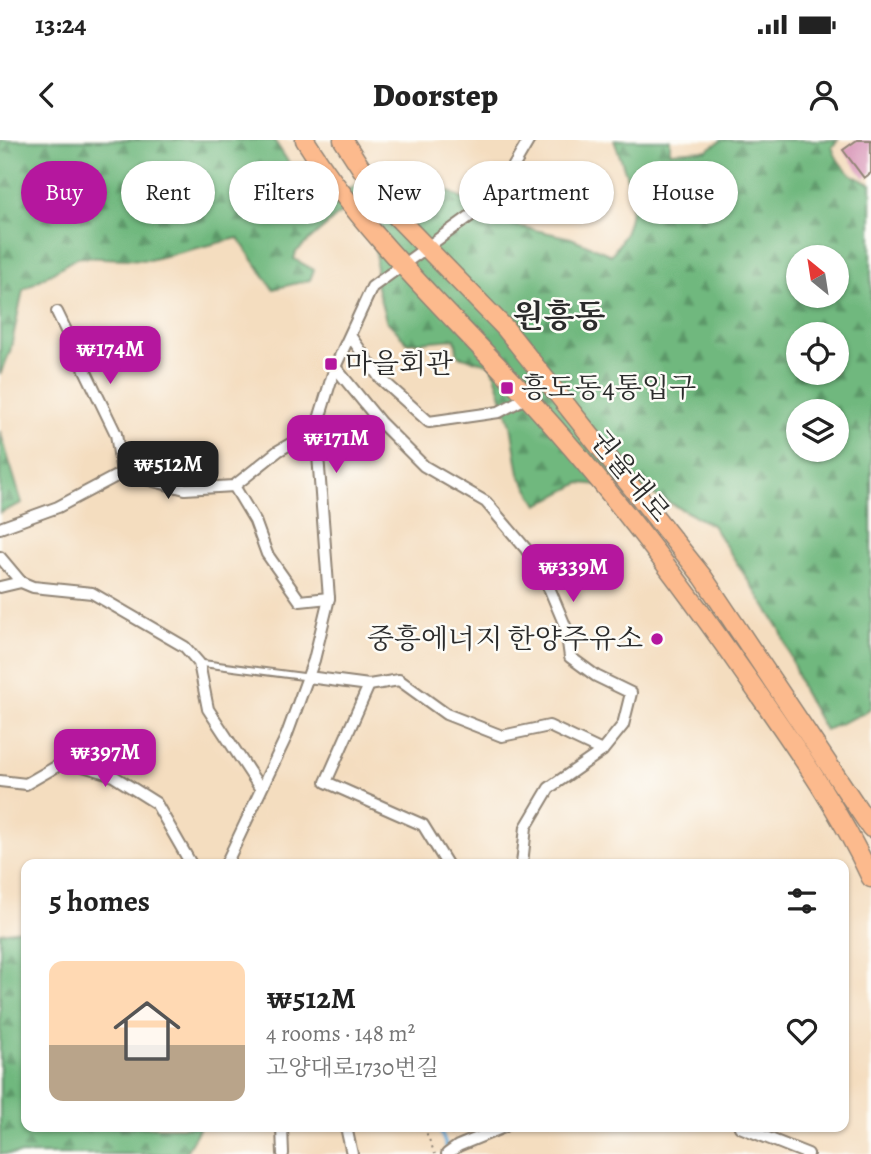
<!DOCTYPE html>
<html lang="en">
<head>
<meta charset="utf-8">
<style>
	:root { --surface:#fff; --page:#f6f6f6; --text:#222; --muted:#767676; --accent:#b5179e }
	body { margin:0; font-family:Alegreya,"Noto Serif KR",serif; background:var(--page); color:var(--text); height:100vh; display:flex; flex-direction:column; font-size:26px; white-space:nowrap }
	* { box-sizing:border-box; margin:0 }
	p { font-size:23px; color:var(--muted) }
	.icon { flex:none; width:38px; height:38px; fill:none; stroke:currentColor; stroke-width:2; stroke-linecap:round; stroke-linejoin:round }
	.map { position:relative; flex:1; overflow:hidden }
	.panel { position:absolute; left:21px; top:719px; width:828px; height:273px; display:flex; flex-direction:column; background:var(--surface); border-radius:14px; box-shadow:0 2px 5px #0004 }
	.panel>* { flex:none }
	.banner { position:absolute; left:21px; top:21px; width:830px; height:63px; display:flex; gap:14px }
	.needle { width:46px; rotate:330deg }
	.fabs { position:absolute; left:786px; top:105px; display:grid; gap:14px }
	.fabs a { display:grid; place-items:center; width:63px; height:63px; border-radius:50%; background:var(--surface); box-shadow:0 2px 5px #0004; font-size:35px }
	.price { position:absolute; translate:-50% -60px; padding:0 16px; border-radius:14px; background:var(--accent); color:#fff; font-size:23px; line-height:46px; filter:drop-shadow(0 2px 4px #0008) }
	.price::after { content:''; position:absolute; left:50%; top:42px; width:21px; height:16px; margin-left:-10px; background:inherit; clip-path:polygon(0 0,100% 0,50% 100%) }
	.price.active { background:#222; color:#fff }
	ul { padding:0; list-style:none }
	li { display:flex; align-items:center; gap:21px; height:175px; padding:0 28px }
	li span { display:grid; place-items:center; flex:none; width:196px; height:140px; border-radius:14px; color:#555 }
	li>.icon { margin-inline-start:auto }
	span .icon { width:84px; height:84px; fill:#fffc; stroke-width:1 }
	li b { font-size:30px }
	h2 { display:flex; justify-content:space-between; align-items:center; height:84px; padding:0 28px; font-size:30px }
	.chip { padding:0 24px; border-radius:32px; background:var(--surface); box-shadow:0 2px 5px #0004; font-size:24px; line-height:63px }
	.chip.active { background:var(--accent); color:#fff }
	.status { display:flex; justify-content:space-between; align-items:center; height:49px; padding:0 35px; background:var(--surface); direction:ltr }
	.status svg { height:19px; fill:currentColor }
	header { display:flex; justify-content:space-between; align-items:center; height:91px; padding:0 28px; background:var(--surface); font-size:32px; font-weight:800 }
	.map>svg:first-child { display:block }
</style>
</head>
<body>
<div class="status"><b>13:24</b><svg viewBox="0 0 49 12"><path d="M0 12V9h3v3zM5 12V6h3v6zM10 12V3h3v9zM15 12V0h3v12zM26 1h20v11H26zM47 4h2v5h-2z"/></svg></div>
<header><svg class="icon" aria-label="back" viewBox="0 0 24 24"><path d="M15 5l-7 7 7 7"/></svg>Doorstep<svg class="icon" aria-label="person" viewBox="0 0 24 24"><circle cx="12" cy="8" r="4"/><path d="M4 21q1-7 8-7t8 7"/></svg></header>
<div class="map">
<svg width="871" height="1014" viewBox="0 0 871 1014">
	<defs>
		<pattern id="forest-firs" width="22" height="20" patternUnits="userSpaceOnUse" patternTransform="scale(1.75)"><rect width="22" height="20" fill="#6fb87e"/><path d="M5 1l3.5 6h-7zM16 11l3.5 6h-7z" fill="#5b9667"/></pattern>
	</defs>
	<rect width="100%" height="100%" fill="#fdfcf7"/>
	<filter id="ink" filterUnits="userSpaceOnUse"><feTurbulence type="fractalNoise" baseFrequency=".0143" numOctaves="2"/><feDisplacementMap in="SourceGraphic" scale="14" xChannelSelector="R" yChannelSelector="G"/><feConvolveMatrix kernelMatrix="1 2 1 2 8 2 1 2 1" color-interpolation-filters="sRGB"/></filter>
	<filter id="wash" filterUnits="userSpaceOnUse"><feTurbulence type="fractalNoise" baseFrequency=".00686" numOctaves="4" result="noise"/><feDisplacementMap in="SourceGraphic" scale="28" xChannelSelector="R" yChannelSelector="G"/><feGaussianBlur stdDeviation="1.57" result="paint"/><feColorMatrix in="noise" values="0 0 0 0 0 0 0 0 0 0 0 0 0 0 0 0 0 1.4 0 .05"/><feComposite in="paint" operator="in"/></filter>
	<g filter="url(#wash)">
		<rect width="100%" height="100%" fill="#f4ddbf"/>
		<!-- forest -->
		<g fill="url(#forest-firs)" stroke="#4d7254" stroke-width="2" fill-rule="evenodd">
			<path d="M0,0h274l26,40 28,22 56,-34 47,13 73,42 67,15 40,17c33,-40 19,-71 3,-115h56v12l37,-2 15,-10h116l-6,7c7,21 19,29 39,37v523l-6,6 -40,17 -22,-39 -23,-62 -68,-104 -69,-36 -63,-6 -42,22 -19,-31 -8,-49 -19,-60 -34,-9 -3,-17 -47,4 -22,-23 -10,-36v-30l-8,-32 -24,-12 -48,42 -2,7 20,11 -4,10 -37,9 -35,-51 -89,22 -71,-3 -55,33 -13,62 -10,23zM798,117h38v39h-38zM798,194h38v39h-38zM798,271h38v39h-38z"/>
			<polygon points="0,291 22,363 0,373"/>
			<polygon points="26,789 26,987 200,987 185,1014 0,1014 0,793"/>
		</g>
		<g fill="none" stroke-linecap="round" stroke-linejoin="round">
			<!-- stream -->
			<polyline stroke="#67aede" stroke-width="3.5" points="439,987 448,1011"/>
		</g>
		<g id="blocks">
			<!-- building -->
			<polygon fill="#d792b6" points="857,0 871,0 871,33 864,38 843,10"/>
		</g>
	</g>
	<g filter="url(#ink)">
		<use href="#blocks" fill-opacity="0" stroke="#908475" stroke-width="2"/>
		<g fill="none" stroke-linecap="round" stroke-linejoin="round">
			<!-- service casing -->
			<g stroke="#908475" stroke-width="9">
				<polyline id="service" points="199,523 307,537"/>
			</g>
			<!-- minor casing -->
			<g stroke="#908475" stroke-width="14">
				<g id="minor">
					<polyline points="57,172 116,294 122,333"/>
					<polyline points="351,197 380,238 429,282 499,272 527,257"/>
					<polyline points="335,227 380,282 424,326 486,362 526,409 550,450 566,488 570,517 596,536 631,553 623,585 602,611 549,648 526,687 522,724"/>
					<polyline points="234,346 255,381 267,414 300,461 329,458"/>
					<polyline points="0,388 58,367 122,333 185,349 234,346 278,311 316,289"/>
					<polyline points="0,417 21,442"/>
					<polyline points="0,447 21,442 33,447 92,453 185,507 199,523 208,569 260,648"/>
					<polyline points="308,537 369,545 326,642 423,685 447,724"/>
					<polyline points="369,545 399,540 446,574 502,596 549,586 602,611"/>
					<polyline points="0,641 26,644 66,621 110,634 156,663 191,724"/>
					<polyline points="226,724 286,597 314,520 329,458 316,289 335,227 372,147 495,58 529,0"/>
					<polyline points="282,987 283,1014"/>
					<polyline points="346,987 352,1014"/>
					<polyline points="740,987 808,1014"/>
					<polyline points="447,1014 458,1006 504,987"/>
				</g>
			</g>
			<!-- primary casing -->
			<g stroke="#908475" stroke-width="21">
				<g id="primary">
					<path d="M305,0c60,96 145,173 221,256 81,88 152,182 220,280 45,65 92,130 125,202"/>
					<polyline points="343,0 385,65 505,188 703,437 871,688"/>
				</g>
			</g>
			<!-- path -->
			<g stroke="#908475" stroke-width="2" stroke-dasharray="2 5" stroke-linecap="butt">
				<polyline points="424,987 435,1014"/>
				<polyline points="449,987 453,997"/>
			</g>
			<!-- service -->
			<use href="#service" stroke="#fff" stroke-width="5"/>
			<!-- minor -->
			<use href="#minor" stroke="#fff" stroke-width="10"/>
			<!-- primary -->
			<use href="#primary" stroke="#fcba8d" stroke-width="18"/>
		</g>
	</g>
	<!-- markers -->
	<g fill="#b5179e" stroke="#fdfcf7" stroke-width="2.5">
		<rect x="324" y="217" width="14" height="14" rx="3.5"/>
		<rect x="500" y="241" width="14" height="14" rx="3.5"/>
		<circle cx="657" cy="499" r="7"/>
	</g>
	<g text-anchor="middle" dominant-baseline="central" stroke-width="5" stroke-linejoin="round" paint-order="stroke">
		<!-- poi labels -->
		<g font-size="28" fill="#2b2b2b" stroke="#fdfcf7" text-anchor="start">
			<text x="345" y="224">마을회관</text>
			<text x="521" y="248">흥도동4통입구</text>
			<text x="643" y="499" text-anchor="end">중흥에너지 한양주유소</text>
		</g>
		<!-- street labels -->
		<g font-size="28" fill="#2b2b2b" stroke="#fdfcf7">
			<text transform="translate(630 336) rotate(51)">권율대로</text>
		</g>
		<!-- quarter labels -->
		<g font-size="32" font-weight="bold" fill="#2b2b2b" stroke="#fdfcf7">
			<text x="559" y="176">원흥동</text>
		</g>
	</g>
</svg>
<div class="fabs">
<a><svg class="needle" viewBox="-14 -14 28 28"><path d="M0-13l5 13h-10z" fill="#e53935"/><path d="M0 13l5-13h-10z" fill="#767676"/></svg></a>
<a><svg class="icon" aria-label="locate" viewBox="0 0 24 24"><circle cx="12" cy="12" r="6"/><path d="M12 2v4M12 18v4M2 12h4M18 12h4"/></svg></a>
<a><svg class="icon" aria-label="layers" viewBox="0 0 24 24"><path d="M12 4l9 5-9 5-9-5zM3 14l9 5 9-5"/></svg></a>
</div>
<b class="price" style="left:110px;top:246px">₩174M</b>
<b class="price" style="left:336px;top:335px">₩171M</b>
<b class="price active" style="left:168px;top:361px">₩512M</b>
<b class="price" style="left:573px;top:464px">₩339M</b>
<b class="price" style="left:105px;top:649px">₩397M</b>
<div class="banner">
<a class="chip active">Buy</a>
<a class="chip">Rent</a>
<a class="chip">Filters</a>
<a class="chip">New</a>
<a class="chip">Apartment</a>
<a class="chip">House</a>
</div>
<section class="panel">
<h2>5 homes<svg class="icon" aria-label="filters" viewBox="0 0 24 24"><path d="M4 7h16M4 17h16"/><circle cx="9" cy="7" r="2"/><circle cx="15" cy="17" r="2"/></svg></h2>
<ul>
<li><span style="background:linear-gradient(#ffd9b3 60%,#b9a48a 0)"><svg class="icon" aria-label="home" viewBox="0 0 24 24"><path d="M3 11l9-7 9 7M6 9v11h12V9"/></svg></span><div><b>₩512M</b><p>4 rooms · 148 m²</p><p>고양대로1730번길</p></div><svg class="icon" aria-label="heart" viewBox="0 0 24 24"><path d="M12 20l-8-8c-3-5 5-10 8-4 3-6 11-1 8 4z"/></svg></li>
</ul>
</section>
</div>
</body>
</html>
